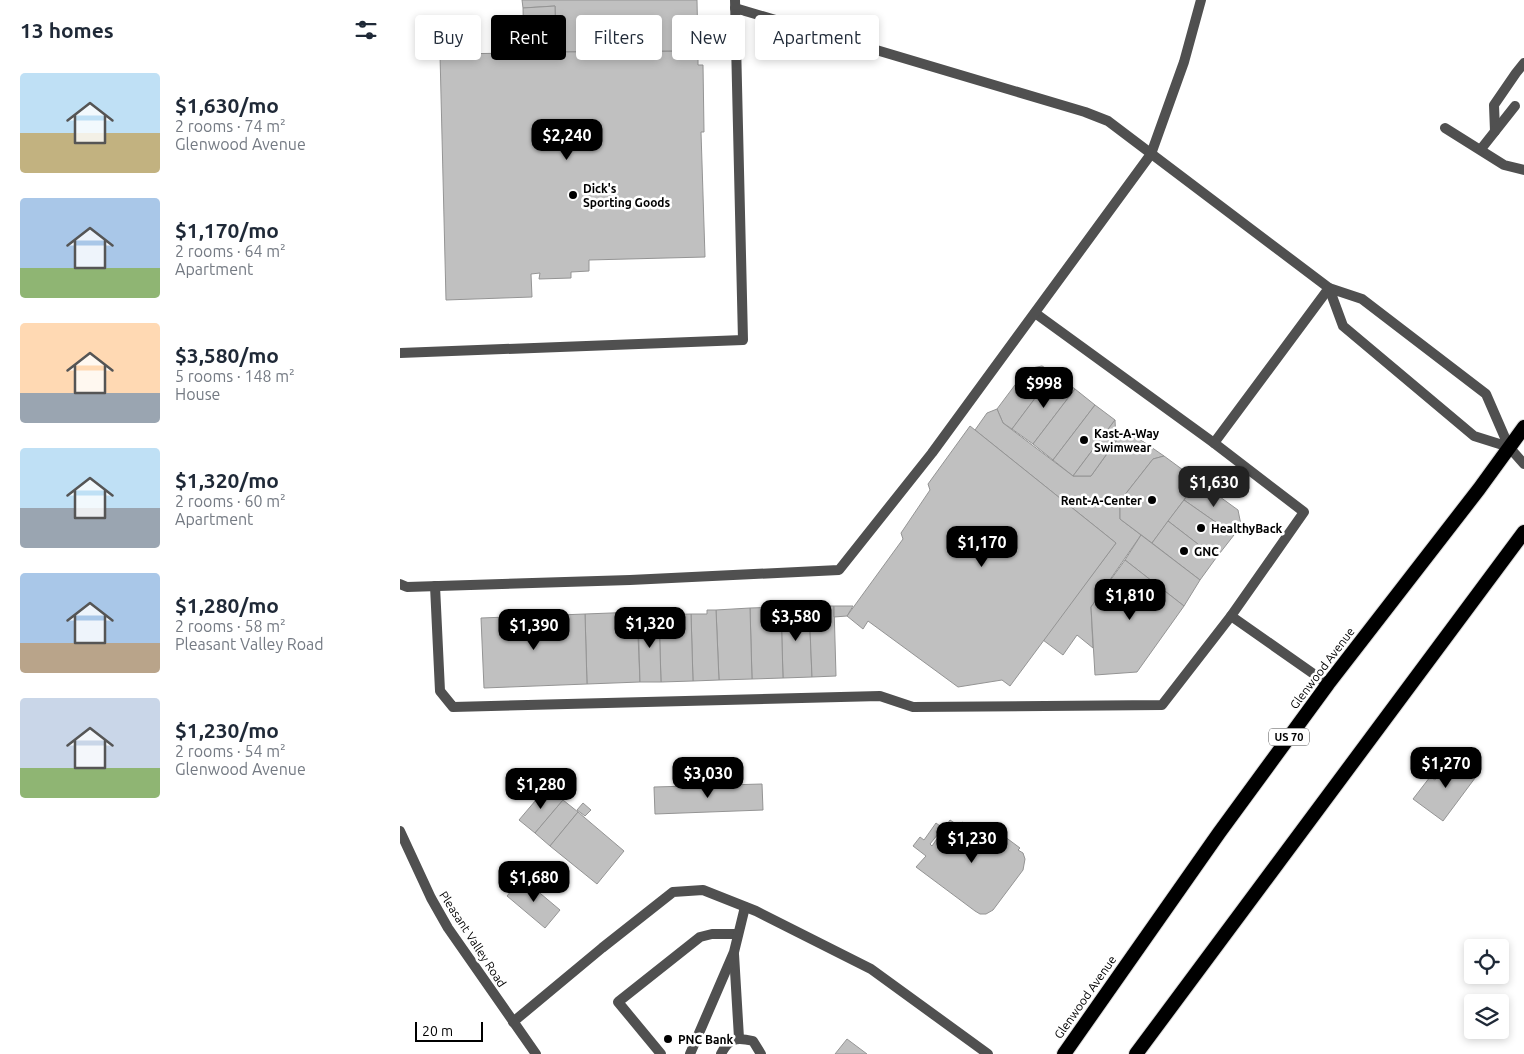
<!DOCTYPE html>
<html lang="en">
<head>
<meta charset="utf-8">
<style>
	:root { --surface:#fff; --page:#f2f2f3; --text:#1f2937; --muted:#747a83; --accent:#000 }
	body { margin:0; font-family:Ubuntu,sans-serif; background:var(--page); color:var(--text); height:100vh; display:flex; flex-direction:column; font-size:19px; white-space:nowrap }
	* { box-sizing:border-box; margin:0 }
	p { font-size:16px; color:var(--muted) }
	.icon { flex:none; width:28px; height:28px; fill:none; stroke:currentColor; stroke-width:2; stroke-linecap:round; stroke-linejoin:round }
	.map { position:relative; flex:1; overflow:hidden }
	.sheet { display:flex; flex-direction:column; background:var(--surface); width:400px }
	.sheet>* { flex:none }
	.top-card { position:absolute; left:15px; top:15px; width:475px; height:45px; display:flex; gap:10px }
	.buttons { position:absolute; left:1064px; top:939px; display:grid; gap:10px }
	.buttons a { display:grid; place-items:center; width:45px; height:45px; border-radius:5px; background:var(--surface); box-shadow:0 2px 8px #0003; font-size:25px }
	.scale { position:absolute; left:15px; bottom:12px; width:68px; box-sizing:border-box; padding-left:5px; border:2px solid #000; border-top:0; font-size:14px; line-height:18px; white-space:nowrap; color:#000; -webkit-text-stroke:4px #fff; paint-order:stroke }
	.price { position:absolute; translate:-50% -42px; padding:0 11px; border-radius:10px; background:var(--accent); color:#fff; font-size:16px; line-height:32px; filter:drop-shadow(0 1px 2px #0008) }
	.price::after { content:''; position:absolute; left:50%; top:30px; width:15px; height:11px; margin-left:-8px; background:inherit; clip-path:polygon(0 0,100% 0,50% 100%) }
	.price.on { background:#222; color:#fff }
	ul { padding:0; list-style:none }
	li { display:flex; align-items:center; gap:15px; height:125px; padding:0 20px }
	li span { display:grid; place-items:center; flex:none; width:140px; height:100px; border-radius:5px; color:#555 }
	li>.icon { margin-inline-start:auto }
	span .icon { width:60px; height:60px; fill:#fffc; stroke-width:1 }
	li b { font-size:21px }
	h2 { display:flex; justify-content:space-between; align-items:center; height:60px; padding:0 20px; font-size:21px }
	.tag { padding:0 18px; border-radius:5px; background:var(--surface); box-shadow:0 2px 8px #0003; font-size:18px; line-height:45px }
	.tag.on { background:var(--accent); color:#fff }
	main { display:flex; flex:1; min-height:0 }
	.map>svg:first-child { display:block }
</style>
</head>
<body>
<main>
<section class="sheet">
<h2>13 homes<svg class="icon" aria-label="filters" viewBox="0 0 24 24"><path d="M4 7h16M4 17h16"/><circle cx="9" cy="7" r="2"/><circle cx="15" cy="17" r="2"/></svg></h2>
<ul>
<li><span style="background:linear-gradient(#bfe0f5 60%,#c2b280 0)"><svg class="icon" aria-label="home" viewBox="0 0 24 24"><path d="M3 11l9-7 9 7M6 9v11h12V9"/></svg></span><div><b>$1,630/mo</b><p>2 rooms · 74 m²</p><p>Glenwood Avenue</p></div></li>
<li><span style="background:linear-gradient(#a9c7e8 70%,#8fb573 0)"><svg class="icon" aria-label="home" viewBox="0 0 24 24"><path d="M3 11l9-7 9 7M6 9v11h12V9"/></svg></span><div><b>$1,170/mo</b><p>2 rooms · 64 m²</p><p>Apartment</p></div></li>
<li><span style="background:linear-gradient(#ffd9b3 70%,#9aa5b1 0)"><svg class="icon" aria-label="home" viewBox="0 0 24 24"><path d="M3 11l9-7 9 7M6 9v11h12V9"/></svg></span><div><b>$3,580/mo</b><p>5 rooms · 148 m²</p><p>House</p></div></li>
<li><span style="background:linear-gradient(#bfe0f5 60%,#9aa5b1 0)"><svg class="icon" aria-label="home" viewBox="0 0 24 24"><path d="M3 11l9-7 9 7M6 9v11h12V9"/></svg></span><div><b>$1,320/mo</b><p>2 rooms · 60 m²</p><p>Apartment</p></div></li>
<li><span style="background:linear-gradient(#a9c7e8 70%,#b9a48a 0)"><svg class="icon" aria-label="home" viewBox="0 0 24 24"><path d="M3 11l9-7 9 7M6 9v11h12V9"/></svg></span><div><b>$1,280/mo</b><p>2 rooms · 58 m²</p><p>Pleasant Valley Road</p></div></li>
<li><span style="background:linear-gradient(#c9d6e8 70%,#8fb573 0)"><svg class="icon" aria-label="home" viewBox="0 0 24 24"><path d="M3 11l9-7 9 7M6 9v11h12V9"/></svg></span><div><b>$1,230/mo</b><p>2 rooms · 54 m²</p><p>Glenwood Avenue</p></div></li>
</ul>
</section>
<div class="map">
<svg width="1124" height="1054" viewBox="0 0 1124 1054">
	<rect width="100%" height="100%" fill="#fff"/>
	<!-- building -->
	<g fill="#c0c0c0" stroke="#949494">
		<polygon points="122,0 297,0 298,51 156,52 155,6 123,8"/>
		<polygon points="155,6 156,52 298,51 298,65 303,65 304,132 301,132 305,257 189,260 189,271 171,272 171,278 139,279 140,273 131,274 132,297 46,300 40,54 124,53 123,8"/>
		<polygon points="642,366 654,373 612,429 603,423 597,409 627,369"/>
		<polygon points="654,373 675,389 633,444 612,429"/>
		<polygon points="675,389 695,405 653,460 633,444"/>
		<polygon points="695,405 715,420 673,476 653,460"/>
		<polygon points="597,409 603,423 673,476 691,476 725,429 764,456 753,459 720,501 720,519 741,535 691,607 693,648 677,635 663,655 643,640 716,543 575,430 587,413"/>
		<polygon points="715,420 716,441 691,476 673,476"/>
		<polygon points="570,426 716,543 610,686 602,680 558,687 468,621 463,629 447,616 503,539 501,533 530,490 528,484"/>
		<polygon points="764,456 798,481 752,543 720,519 720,501 753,459"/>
		<polygon points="798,481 838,510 841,525 834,535 784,500"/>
		<polygon points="784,500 834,535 816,558 768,521"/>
		<polygon points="768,521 816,558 800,580 752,543"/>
		<polygon points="741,535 800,580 784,606 725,560"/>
		<polygon points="725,560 784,606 737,672 695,675 691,607"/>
		<polygon points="409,606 412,677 383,678 381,607"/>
		<polygon points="409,606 434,606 436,676 412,677"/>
		<polygon points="434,606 453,606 447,616 434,617"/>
		<polygon points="381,607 383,678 352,679 350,608"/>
		<polygon points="350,608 352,679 319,680 316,610"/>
		<polygon points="307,610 316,610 319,680 293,681 291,614 307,614"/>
		<polygon points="237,612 240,682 187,684 185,614"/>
		<polygon points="185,614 187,684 84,688 81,618"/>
		<polygon points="291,614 293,681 261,682 259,615"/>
		<polygon points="259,615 261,682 240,682 238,616"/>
		<polygon points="1058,759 1078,774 1043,821 1013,799 1030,777 1035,780 1045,766 1050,770"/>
		<polygon points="362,784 363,810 255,814 254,787"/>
		<polygon points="147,787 163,800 135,833 119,820"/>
		<polygon points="163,800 178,812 150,846 135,833"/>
		<polygon points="183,803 191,810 185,816 177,810"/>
		<polygon points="178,812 224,851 197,884 150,846"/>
		<polygon points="550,820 559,826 562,822 581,834 589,825 620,848 618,850 623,853 625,859 623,870 593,910 586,914 580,914 575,911 516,867 526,856 513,846 520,837 524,840 536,823 540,826 536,832 538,834 530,844 532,846"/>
		<polygon points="122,878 160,910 145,928 107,896"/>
		<polygon points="447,1039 467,1054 435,1054"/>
	</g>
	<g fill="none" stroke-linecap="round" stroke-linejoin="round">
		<!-- trunk casing -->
		<g stroke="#dbdbdb" stroke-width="16">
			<g id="trunk">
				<polyline points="664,1054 819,833 928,684 1079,489 1124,427"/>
				<polyline points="736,1054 1124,532"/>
			</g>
		</g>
		<!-- service -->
		<g stroke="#505050" stroke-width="10">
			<polyline points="335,8 685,112 708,121 929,288 814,443"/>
			<polyline points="1045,128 1104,165 1124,170"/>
			<polyline points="1095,131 1094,105 1116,73 1124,63"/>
			<polyline points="1081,149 1115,106"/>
			<polyline points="635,313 814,443 904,512 831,616 928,684"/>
			<polyline points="0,353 343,340 335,0"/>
			<polyline points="1109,447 1074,436 943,326 929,288 962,299 1086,394 1109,447 1124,464"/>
			<polyline points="0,584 7,587 230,580 439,570 532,453 751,154 784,62 801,0"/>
			<polyline points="35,586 40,691 53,707 480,696 513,707 762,705 831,616"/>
			<polyline points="334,954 339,1038"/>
			<polyline points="113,1022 202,948 273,892 303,890 356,911 471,969 588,1054"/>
			<polyline points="261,1054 218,1002 300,937 312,934 338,934"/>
			<polyline points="290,1054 334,952 345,907"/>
			<path d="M321,1054c8,-16 15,-17 32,-13l8,13"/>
		</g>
		<!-- tertiary -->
		<polyline stroke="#505050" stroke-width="10" points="0,831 31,898 48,928 136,1054"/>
		<!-- trunk -->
		<use href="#trunk" stroke="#000" stroke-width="14"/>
	</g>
	<!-- markers -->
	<g fill="#000" stroke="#fff" stroke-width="2">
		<circle cx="173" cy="195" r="5"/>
		<circle cx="684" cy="440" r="5"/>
		<circle cx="752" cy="500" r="5"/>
		<circle cx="801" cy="528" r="5"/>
		<circle cx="784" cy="551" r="5"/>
		<circle cx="268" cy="1039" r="5"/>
	</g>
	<g text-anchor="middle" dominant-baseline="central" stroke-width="5" stroke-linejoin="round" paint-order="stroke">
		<!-- shield labels -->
		<rect fill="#fff" stroke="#4c4c4c" stroke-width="1" x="869" y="728.5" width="40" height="17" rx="4"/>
		<g font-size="11" font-weight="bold" fill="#000">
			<text x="889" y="737">US 70</text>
		</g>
		<!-- poi labels -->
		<g font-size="12" font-weight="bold" fill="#000" stroke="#fff" text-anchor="start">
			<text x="183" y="188">Dick's<tspan x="183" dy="14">Sporting Goods</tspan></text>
			<text x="694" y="433">Kast-A-Way<tspan x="694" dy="14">Swimwear</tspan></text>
			<text x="742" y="500" text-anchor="end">Rent-A-Center</text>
			<text x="811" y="528">HealthyBack</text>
			<text x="794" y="551">GNC</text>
			<text x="278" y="1039">PNC Bank</text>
		</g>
		<!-- street labels -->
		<g font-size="12" fill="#000" stroke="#fff">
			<text transform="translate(922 668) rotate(-53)">Glenwood Avenue</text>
			<text transform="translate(73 939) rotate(57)">Pleasant Valley Road</text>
			<text transform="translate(685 997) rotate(-55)">Glenwood Avenue</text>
		</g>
	</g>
</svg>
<div class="buttons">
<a><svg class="icon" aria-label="locate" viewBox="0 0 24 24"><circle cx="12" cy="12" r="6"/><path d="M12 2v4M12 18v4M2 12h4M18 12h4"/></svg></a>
<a><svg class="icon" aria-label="layers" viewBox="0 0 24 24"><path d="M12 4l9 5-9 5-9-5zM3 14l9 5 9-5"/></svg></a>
</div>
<div class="scale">20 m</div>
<b class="price" style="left:167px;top:161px">$2,240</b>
<b class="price" style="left:644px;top:409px">$998</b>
<b class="price on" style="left:814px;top:508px">$1,630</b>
<b class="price" style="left:582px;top:568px">$1,170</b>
<b class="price" style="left:730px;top:621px">$1,810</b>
<b class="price" style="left:396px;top:642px">$3,580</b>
<b class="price" style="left:250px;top:649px">$1,320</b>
<b class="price" style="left:134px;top:651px">$1,390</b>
<b class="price" style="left:1046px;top:789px">$1,270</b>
<b class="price" style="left:308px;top:799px">$3,030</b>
<b class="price" style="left:141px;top:810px">$1,280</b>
<b class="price" style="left:572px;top:864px">$1,230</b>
<b class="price" style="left:134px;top:903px">$1,680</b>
<div class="top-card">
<a class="tag">Buy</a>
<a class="tag on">Rent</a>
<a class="tag">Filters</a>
<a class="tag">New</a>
<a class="tag">Apartment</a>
</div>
</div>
</main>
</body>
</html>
